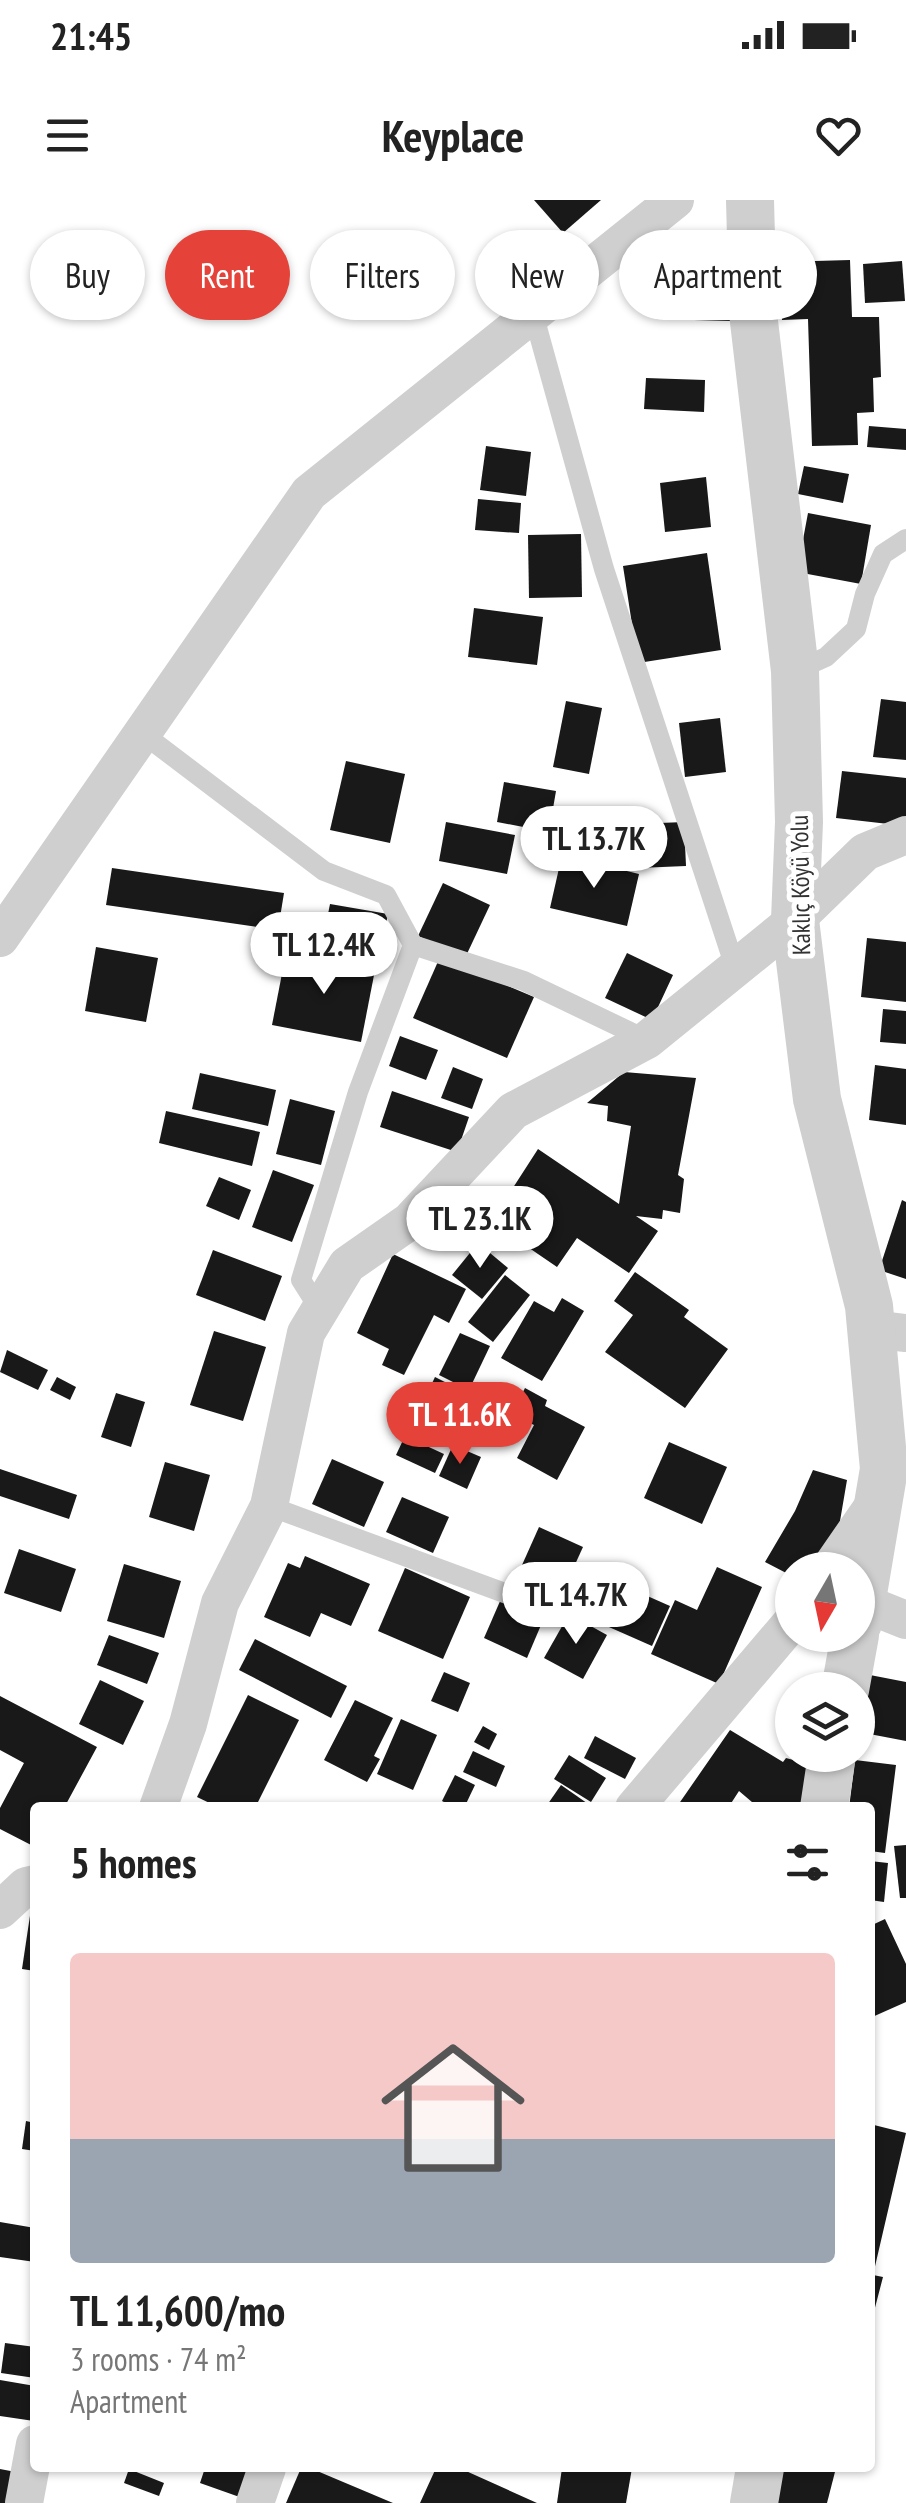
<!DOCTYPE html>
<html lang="en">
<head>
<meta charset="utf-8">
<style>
	:root { --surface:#fff; --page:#f2f2f2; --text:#222; --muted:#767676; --accent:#e54239 }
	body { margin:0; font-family:"PT Sans Narrow",sans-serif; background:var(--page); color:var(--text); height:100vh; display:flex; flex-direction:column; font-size:38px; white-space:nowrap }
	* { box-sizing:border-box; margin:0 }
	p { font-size:32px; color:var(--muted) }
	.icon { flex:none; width:55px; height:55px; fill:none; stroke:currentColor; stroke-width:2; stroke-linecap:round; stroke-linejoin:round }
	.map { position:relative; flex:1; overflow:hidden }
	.details { position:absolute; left:30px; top:1602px; width:845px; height:670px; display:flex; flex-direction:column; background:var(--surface); border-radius:10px; box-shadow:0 2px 8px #0004 }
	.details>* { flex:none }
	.hud { position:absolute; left:30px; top:30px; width:848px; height:90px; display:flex; gap:20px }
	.needle { width:65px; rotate:189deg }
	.controls { position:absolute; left:775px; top:1352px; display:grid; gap:20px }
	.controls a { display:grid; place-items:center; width:100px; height:100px; border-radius:50%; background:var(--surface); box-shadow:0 2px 8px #0004; font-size:50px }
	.price { position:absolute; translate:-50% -85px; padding:0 22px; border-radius:35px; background:#fff; color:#222; font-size:32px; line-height:65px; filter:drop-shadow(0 2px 5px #0008) }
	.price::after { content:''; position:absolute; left:50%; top:60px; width:30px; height:22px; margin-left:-15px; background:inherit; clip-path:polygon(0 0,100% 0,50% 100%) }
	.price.selected { background:var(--accent); color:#fff }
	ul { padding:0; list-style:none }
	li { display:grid; align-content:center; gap:20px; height:530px; padding:0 40px }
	li span { display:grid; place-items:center; height:310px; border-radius:10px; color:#555 }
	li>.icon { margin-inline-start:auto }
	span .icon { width:180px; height:180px; fill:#fffc; stroke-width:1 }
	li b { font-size:42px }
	h2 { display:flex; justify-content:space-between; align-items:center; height:120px; padding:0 40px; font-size:42px }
	.tag { padding:0 35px; border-radius:45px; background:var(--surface); box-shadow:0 2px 8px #0004; font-size:35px; line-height:90px }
	.tag.selected { background:var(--accent); color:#fff }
	.status { display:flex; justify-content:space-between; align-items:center; height:70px; padding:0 50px; background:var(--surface); direction:ltr }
	.status svg { height:28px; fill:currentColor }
	header { display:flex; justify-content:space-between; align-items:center; height:130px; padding:0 40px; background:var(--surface); font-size:45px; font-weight:600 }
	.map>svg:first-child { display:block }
</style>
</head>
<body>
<div class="status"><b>21:45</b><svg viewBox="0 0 49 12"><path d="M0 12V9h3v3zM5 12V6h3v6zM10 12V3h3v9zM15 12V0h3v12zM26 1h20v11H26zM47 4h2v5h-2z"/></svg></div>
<header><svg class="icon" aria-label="menu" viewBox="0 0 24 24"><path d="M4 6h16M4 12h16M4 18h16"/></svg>Keyplace<svg class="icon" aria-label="heart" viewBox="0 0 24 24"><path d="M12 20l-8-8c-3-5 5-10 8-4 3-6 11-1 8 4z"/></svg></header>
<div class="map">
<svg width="906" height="2303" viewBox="0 0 906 2303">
	<rect width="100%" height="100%" fill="#fff"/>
	<!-- building -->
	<g fill="#191919">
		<polygon points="534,0 601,0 563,33"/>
		<polygon points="850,60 852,117 879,117 881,177 873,178 874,212 857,213 858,245 812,246 808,119 782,120 780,62"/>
		<polygon points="902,61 905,101 865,103 863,64"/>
		<polygon points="656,87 734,90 733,121 655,119"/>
		<polygon points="646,178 705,180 704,212 644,209"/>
		<polygon points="869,226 906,229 906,250 867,247"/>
		<polygon points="486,246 531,252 526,296 480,290"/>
		<polygon points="804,266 849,274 843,303 798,294"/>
		<polygon points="706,277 711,327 665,332 660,283"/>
		<polygon points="478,299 521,303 519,333 475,330"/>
		<polygon points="808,313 871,325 861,384 797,372"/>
		<polygon points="581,334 582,397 529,398 528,335"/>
		<polygon points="707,353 721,450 638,463 623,366"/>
		<polygon points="474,408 543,417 537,465 468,457"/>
		<polygon points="881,499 906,502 906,560 873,557"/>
		<polygon points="566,501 602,508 589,574 553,567"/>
		<polygon points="720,518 726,572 685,577 679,523"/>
		<polygon points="346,561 405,574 390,643 330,630"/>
		<polygon points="842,571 906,578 906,626 836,618"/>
		<polygon points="504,582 556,591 549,632 497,622"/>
		<polygon points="446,622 515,635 507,674 439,661"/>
		<polygon points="684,622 686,666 638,668 636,624"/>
		<polygon points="562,655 639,674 627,726 550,708"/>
		<polygon points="112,668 284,693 278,730 106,705"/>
		<polygon points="443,683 490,705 465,758 418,736"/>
		<polygon points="330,704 388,714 382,744 324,734"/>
		<polygon points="867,738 906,742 906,802 861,797"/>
		<polygon points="96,747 158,758 146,822 85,811"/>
		<polygon points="286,753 375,770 361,842 272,825"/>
		<polygon points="627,753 673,775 652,820 605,798"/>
		<polygon points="440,757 534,797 507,858 413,818"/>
		<polygon points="883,809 906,811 906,844 880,842"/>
		<polygon points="400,836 438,850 426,880 389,866"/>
		<polygon points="875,865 906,869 906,925 869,920"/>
		<polygon points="453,867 483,879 472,909 441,898"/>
		<polygon points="624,872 696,878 678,975 684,979 680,1013 663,1010 662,1019 636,1016 658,1031 629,1073 577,1038 557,1067 491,1022 538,949 619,1004 631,926 607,921 608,906 587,903"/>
		<polygon points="200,873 276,890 268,926 192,909"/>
		<polygon points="392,891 469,917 457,952 380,927"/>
		<polygon points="290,899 335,911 321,965 276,954"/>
		<polygon points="166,911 260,932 252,966 159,943"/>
		<polygon points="273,970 314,985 292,1042 252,1027"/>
		<polygon points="219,977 251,990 239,1020 206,1006"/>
		<polygon points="902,1000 906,1002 906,1079 879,1070"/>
		<polygon points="478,1043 508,1068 482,1099 452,1075"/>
		<polygon points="213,1050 282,1076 265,1121 196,1095"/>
		<polygon points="393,1054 466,1089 449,1123 434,1115 404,1175 382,1165 389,1149 357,1133"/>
		<polygon points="635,1072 689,1110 684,1117 728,1149 685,1208 605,1152 633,1115 614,1101"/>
		<polygon points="505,1075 530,1095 493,1142 468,1122"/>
		<polygon points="562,1098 584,1111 542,1181 501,1158 534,1101 554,1112"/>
		<polygon points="214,1131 266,1147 243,1221 190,1205"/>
		<polygon points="460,1133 490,1146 469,1190 439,1175"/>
		<polygon points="7,1150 48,1170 38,1190 0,1172"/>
		<polygon points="57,1177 76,1187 70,1200 50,1190"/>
		<polygon points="435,1177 500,1210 481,1246 417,1215"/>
		<polygon points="525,1188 547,1200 545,1206 585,1227 557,1280 517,1258 534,1225 512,1214"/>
		<polygon points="116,1193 145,1202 131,1247 101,1237"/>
		<polygon points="405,1236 444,1254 435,1273 396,1255"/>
		<polygon points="669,1242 727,1267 702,1324 644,1298"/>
		<polygon points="453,1245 481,1257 467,1289 439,1276"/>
		<polygon points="332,1259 384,1282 364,1327 312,1304"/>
		<polygon points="165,1262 210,1275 194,1331 149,1317"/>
		<polygon points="0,1269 77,1295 69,1319 0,1296"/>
		<polygon points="813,1270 847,1280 839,1327 814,1370 792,1370 792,1376 765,1362 795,1311"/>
		<polygon points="402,1297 449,1317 433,1353 386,1332"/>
		<polygon points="539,1327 583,1347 562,1393 518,1374"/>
		<polygon points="19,1349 76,1369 61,1412 4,1393"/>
		<polygon points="305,1356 370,1384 351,1426 321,1413 310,1437 264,1417 288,1363 300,1368"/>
		<polygon points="124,1364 181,1381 164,1438 107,1421"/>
		<polygon points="717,1367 762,1387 719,1484 651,1454 675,1400 697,1410"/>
		<polygon points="405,1368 470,1397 443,1459 378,1431"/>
		<polygon points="602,1376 670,1406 652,1446 584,1416"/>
		<polygon points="501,1399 544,1418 527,1458 484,1438"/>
		<polygon points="569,1414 607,1435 583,1479 544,1458"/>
		<polygon points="109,1435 159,1453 147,1484 97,1465"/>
		<polygon points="255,1439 347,1486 331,1518 239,1470"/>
		<polygon points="444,1472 470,1483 458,1512 431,1501"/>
		<polygon points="870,1475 906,1482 906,1541 859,1532"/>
		<polygon points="100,1480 144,1501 123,1545 79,1524"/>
		<polygon points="248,1495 299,1520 255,1608 220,1608 197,1597"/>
		<polygon points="0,1496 97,1547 64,1608 35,1608 35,1647 0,1629 0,1608 24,1563 0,1550"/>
		<polygon points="355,1500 393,1518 374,1556 380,1559 367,1582 324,1560"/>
		<polygon points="401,1519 437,1535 413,1590 377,1574"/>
		<polygon points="483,1526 497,1534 489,1550 474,1542"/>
		<polygon points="730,1530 783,1562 786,1558 816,1566 809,1608 759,1608 739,1591 728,1608 678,1605"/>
		<polygon points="595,1536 636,1558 625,1579 584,1558"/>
		<polygon points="473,1551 505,1566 496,1587 463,1572"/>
		<polygon points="569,1555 606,1578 591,1602 554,1579"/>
		<polygon points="855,1560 896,1565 885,1653 870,1651 870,1608 849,1608"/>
		<polygon points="455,1575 475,1585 464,1608 455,1608 442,1601"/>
		<polygon points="561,1585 594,1608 545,1608"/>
		<polygon points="906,1645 906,1698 900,1698 894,1646"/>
		<polygon points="870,1661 888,1663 884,1702 870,1700"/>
		<polygon points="31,1709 35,1709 35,1771 22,1769"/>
		<polygon points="885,1719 906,1764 906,1802 870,1818 870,1726"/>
		<polygon points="26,1921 35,1923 35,1951 22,1949"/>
		<polygon points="870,1924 906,1933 873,2075 883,2077 871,2123"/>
		<polygon points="0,2022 35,2028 35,2062 0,2057"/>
		<polygon points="5,2143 35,2147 35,2178 1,2173"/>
		<polygon points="0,2180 35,2186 34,2221 0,2216"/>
		<polygon points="205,2268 259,2268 248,2300 200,2283"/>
		<polygon points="301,2268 310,2268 393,2303 286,2303"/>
		<polygon points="436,2268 468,2268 466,2271 537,2303 420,2303"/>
		<polygon points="562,2268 632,2268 626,2303 557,2303"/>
		<polygon points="781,2268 836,2268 827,2303 775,2303"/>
		<polygon points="0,2269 21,2273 16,2303 0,2303"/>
		<polygon points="129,2269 164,2283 159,2296 124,2283"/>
	</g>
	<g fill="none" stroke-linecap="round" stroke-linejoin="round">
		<!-- service -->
		<g stroke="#cfcfcf" stroke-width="20">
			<polyline points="533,113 604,369 736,770"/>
			<polyline points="795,471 826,457 856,429 865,394 883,354 906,339"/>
			<polyline points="142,533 324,671 386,695 413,745 524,781 647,840"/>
			<polyline points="320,1110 301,1080 358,892 413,745"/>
			<polyline points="269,1306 548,1409"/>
		</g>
		<!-- minor -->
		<g stroke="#cfcfcf" stroke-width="38">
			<polyline points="0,738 309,293 675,0"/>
			<polyline points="871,1129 906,1133"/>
			<polyline points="829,1370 876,1302"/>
			<polyline points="861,1402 906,1420"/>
			<polyline points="158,1608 188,1524 220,1403 269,1306 306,1133 347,1065 410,1021 513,911 647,840 795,720 865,652 906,635"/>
			<polyline points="634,1608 792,1422"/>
			<polyline points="0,1710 26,1686 35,1684"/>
			<polyline points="24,2303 35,2244"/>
			<polyline points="255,2303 267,2268"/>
		</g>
		<!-- tertiary -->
		<g stroke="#cfcfcf" stroke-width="48">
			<polyline points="750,0 753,113 795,471 799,622 795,720 817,899 869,1106 884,1269 858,1423"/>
			<polyline points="845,1490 855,1435"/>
			<polyline points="824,1608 832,1555"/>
			<polyline points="754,2303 760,2268"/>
		</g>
	</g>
	<g text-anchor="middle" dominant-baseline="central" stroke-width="10" stroke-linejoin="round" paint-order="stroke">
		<!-- street labels -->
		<g font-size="25" fill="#323232" stroke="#fff">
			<text transform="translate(800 685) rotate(-91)">Kaklıç Köyü Yolu</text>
		</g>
	</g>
</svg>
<div class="controls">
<a><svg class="needle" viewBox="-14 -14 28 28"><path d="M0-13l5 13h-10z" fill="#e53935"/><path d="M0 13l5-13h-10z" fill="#767676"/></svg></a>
<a><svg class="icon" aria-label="layers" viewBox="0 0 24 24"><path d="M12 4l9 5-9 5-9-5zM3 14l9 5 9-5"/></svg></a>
</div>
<b class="price" style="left:594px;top:691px">TL 13.7K</b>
<b class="price" style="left:324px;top:797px">TL 12.4K</b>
<b class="price" style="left:480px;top:1071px">TL 23.1K</b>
<b class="price selected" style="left:460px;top:1267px">TL 11.6K</b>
<b class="price" style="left:576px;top:1447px">TL 14.7K</b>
<div class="hud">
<a class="tag">Buy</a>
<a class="tag selected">Rent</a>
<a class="tag">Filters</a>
<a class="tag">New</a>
<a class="tag">Apartment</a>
</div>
<section class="details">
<h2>5 homes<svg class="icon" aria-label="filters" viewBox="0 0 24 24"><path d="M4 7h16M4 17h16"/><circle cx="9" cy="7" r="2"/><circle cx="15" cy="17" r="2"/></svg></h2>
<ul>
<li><span style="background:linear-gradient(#f6c9c9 60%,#9aa5b1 0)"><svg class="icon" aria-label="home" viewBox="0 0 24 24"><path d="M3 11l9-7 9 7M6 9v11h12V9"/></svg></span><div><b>TL 11,600/mo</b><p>3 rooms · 74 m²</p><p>Apartment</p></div></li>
</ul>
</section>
</div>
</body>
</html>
